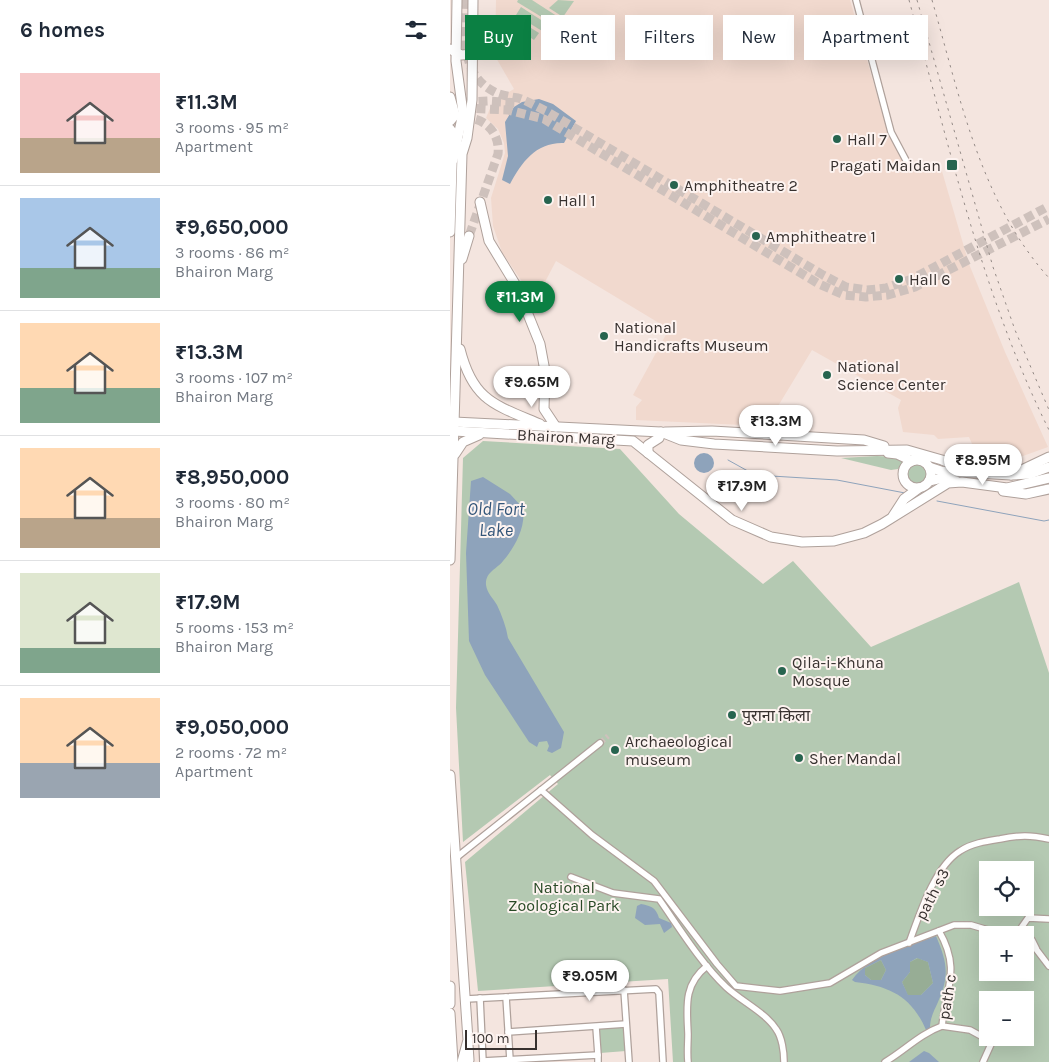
<!DOCTYPE html>
<html lang="en">
<head>
<meta charset="utf-8">
<style>
	:root { --surface:#fff; --page:#f6f6f7; --text:#1f2937; --muted:#747a83; --line:#e0e1e3; --accent:#0b8043 }
	body { margin:0; font-family:Karla,"Noto Sans Devanagari",sans-serif; background:var(--page); color:var(--text); height:100vh; display:flex; flex-direction:column; font-size:19px; white-space:nowrap }
	* { box-sizing:border-box; margin:0 }
	p { font-size:16px; color:var(--muted) }
	.icon { flex:none; width:28px; height:28px; fill:none; stroke:currentColor; stroke-width:2; stroke-linecap:round; stroke-linejoin:round }
	.map { position:relative; flex:1; overflow:hidden }
	.side { display:flex; flex-direction:column; background:var(--surface); width:450px }
	.side>* { flex:none }
	.top-card { position:absolute; left:15px; top:15px; width:475px; height:45px; display:flex; gap:10px }
	.tools { position:absolute; left:529px; top:861px; display:grid; gap:10px }
	.tools a { display:grid; place-items:center; width:55px; height:55px; border-radius:0px; background:var(--surface); box-shadow:0 5px 20px #0002; font-size:25px }
	.scale { position:absolute; left:15px; bottom:12px; width:72px; box-sizing:border-box; padding-left:5px; border:2px solid #37312f; border-top:0; font-size:14px; line-height:18px; white-space:nowrap; color:#37312f; -webkit-text-stroke:4px #fdf3f0; paint-order:stroke }
	.price { position:absolute; translate:-50% -42px; padding:0 11px; border-radius:18px; background:#fff; color:#222; font-size:16px; line-height:32px; filter:drop-shadow(0 1px 2px #0008) }
	.price::after { content:''; position:absolute; left:50%; top:30px; width:15px; height:11px; margin-left:-8px; background:inherit; clip-path:polygon(0 0,100% 0,50% 100%) }
	.price.on { background:var(--accent); color:#fff }
	ul { padding:0; list-style:none }
	li { display:flex; align-items:center; gap:15px; height:125px; padding:0 20px }
	li+li { border-top:1px solid var(--line) }
	li span { display:grid; place-items:center; flex:none; width:140px; height:100px; border-radius:0px; color:#555 }
	li>.icon { margin-inline-start:auto }
	span .icon { width:60px; height:60px; fill:#fffc; stroke-width:1 }
	li b { font-size:21px }
	h2 { display:flex; justify-content:space-between; align-items:center; height:60px; padding:0 20px; font-size:21px }
	.tag { padding:0 18px; border-radius:0px; background:var(--surface); box-shadow:0 5px 20px #0002; font-size:18px; line-height:45px }
	.tag.on { background:var(--accent); color:#fff }
	main { display:flex; flex:1; min-height:0 }
	.map>svg:first-child { display:block }
</style>
</head>
<body>
<main>
<section class="side">
<h2>6 homes<svg class="icon" aria-label="filters" viewBox="0 0 24 24"><path d="M4 7h16M4 17h16"/><circle cx="9" cy="7" r="2"/><circle cx="15" cy="17" r="2"/></svg></h2>
<ul>
<li><span style="background:linear-gradient(#f6c9c9 65%,#b9a48a 0)"><svg class="icon" aria-label="home" viewBox="0 0 24 24"><path d="M3 11l9-7 9 7M6 9v11h12V9"/></svg></span><div><b>₹11.3M</b><p>3 rooms · 95 m²</p><p>Apartment</p></div></li>
<li><span style="background:linear-gradient(#a9c7e8 70%,#7fa58c 0)"><svg class="icon" aria-label="home" viewBox="0 0 24 24"><path d="M3 11l9-7 9 7M6 9v11h12V9"/></svg></span><div><b>₹9,650,000</b><p>3 rooms · 86 m²</p><p>Bhairon Marg</p></div></li>
<li><span style="background:linear-gradient(#ffd9b3 65%,#7fa58c 0)"><svg class="icon" aria-label="home" viewBox="0 0 24 24"><path d="M3 11l9-7 9 7M6 9v11h12V9"/></svg></span><div><b>₹13.3M</b><p>3 rooms · 107 m²</p><p>Bhairon Marg</p></div></li>
<li><span style="background:linear-gradient(#ffd9b3 70%,#b9a48a 0)"><svg class="icon" aria-label="home" viewBox="0 0 24 24"><path d="M3 11l9-7 9 7M6 9v11h12V9"/></svg></span><div><b>₹8,950,000</b><p>3 rooms · 80 m²</p><p>Bhairon Marg</p></div></li>
<li><span style="background:linear-gradient(#dfe7d0 75%,#7fa58c 0)"><svg class="icon" aria-label="home" viewBox="0 0 24 24"><path d="M3 11l9-7 9 7M6 9v11h12V9"/></svg></span><div><b>₹17.9M</b><p>5 rooms · 153 m²</p><p>Bhairon Marg</p></div></li>
<li><span style="background:linear-gradient(#ffd9b3 65%,#9aa5b1 0)"><svg class="icon" aria-label="home" viewBox="0 0 24 24"><path d="M3 11l9-7 9 7M6 9v11h12V9"/></svg></span><div><b>₹9,050,000</b><p>2 rooms · 72 m²</p><p>Apartment</p></div></li>
</ul>
</section>
<div class="map">
<svg width="599" height="1062" viewBox="0 0 599 1062">
	<rect width="100%" height="100%" fill="#f4e5df"/>
	<!-- commercial -->
	<polygon fill="#f1d9ce" points="46,0 400,0 437,130 456,167 489,161 519,264 555,352 598,447 556,462 530,462 519,437 488,439 484,435 453,432 448,408 451,400 362,350 316,426 186,420 186,407 192,400 183,395 219,329 106,261 95,282 79,292 52,252 43,226 41,198 55,153 54,143 48,129 36,118 41,106 47,99 64,89 45,56"/>
	<!-- green -->
	<g fill="#b4c9b2" fill-rule="evenodd">
		<polygon points="68,0 82,0 113,20 108,27 67,2"/>
		<polygon points="108,0 124,1 113,17 99,8"/>
		<polygon points="71,7 102,27 97,34 66,15"/>
		<polygon points="70,21 89,33 84,40 66,28"/>
		<path d="M33,441l137,8 59,65 84,70 30,-23 78,86 148,-65 30,91v389h-376l-5,-83 -190,12 -13,-129 93,-78 -8,-9 -87,67 -7,-134 7,-250zM538,870h37v38h-37zM538,935h37v37h-37zM538,1000h37v38h-37z"/>
		<polygon points="427,456 447,457 455,461 448,469 441,470 391,458"/>
		<circle cx="467" cy="474" r="10"/>
		<polygon points="174,1027 176,1051 150,1053 148,1029"/>
	</g>
	<!-- forest -->
	<g fill="#97ad95">
		<polygon points="468,958 478,962 483,983 471,995 458,996 452,982 460,972 460,962"/>
		<polygon points="431,960 436,970 431,980 421,980 415,975 415,968"/>
	</g>
	<!-- water -->
	<g fill="#8ea3bb" fill-rule="evenodd">
		<path d="M89,99l14,5 23,17 -12,22c-28,-1 -42,19 -54,41l-8,-4 6,-24 -3,-34 9,-15 8,-5z"/>
		<circle cx="254" cy="463" r="10"/>
		<path d="M33,477l27,17 13,14c3,19 -8,39 -20,53 -6,8 -18,11 -17,24 1,8 7,13 11,20 5,11 9,21 11,33l56,94 -3,16 -9,5 -5,-2 2,-5 -2,-5 -8,1 -2,5 -8,-5 -44,-67 -16,-34 -3,-88 5,-72z"/>
		<path d="M191,904c11,2 15,4 18,14l12,5 1,4 -8,6 -4,-9 -15,1 -10,-7 2,-12z"/>
		<path d="M486,936c11,26 14,39 2,66 -4,9 -8,16 -8,26l-4,2c-14,-33 -36,-44 -71,-48l-3,-2c19,-26 55,-33 84,-44zM467,958l11,4 5,21 -12,12h-13l-6,-13 8,-10v-10zM431,960l5,10 -5,10h-10l-6,-5v-7z"/>
		<polygon points="474,1051 479,1053 489,1062 459,1062"/>
	</g>
	<g fill="none" stroke-linecap="round" stroke-linejoin="round">
		<!-- stream -->
		<g stroke="#8ea3bb" stroke-width="1">
			<polyline points="278,460 305,475 387,480 455,493"/>
			<polyline points="487,501 594,521 599,520"/>
		</g>
		<!-- street-tunnel -->
		<polyline stroke="#cec1bc" stroke-width="5.5" stroke-dasharray="5.5 3" stroke-linecap="butt" points="150,743 158,736"/>
		<!-- secondary-tunnel -->
		<g stroke="#cec1bc" stroke-width="9" stroke-dasharray="9 4.5" stroke-linecap="butt">
			<path d="M16,0c0,36 -8,77 33,94 6,2 13,3 19,4 10,3 19,9 28,13l277,164 23,12 21,3 19,-2 26,-9 137,-73"/>
			<polyline points="15,102 38,101 67,103"/>
			<polyline points="13,108 58,110 94,119 369,284 394,295 416,297 438,295 465,287 599,219"/>
			<path d="M0,124c23,-15 51,2 48,30l-29,82"/>
		</g>
		<!-- street casing -->
		<g stroke="#afa19b" stroke-width="8">
			<g id="street">
				<polyline points="406,0 441,132 459,166"/>
				<polyline points="91,790 142,835 204,881 267,964 286,986 330,991 380,983 431,953 504,925 521,925 555,935"/>
				<polyline points="7,857 150,743"/>
				<path d="M121,877l42,16 46,6c21,30 41,63 67,88 15,14 40,26 50,42 6,8 8,23 8,33"/>
				<polyline points="575,935 571,928 578,918 599,919"/>
				<polyline points="575,935 582,940 586,948"/>
				<path d="M459,943c10,-27 25,-76 51,-92 12,-8 27,-10 40,-12 19,-4 31,-4 49,0"/>
				<polyline points="575,943 586,949 599,966"/>
				<polyline points="174,990 179,1062"/>
				<polyline points="56,997 60,1060"/>
				<polyline points="30,998 33,1062"/>
				<polyline points="16,999 206,989 209,993 213,1062"/>
				<polyline points="492,1026 520,1030 542,1042 533,1062"/>
				<polyline points="146,1027 148,1055"/>
				<polyline points="58,1032 176,1024"/>
				<polyline points="33,1061 148,1055 148,1062"/>
				<path d="M238,1062c-1,-10 0,-18 0,-28 -1,-27 -5,-49 19,-68"/>
				<path d="M435,1062c20,-12 35,-28 57,-36 4,-38 19,-57 -3,-95"/>
			</g>
		</g>
		<!-- secondary casing -->
		<g stroke="#afa19b" stroke-width="11">
			<g id="secondary">
				<polyline points="0,49 11,55 24,54"/>
				<polyline points="0,97 5,115 0,121"/>
				<polyline points="0,129 3,133 0,232"/>
				<polyline points="3,160 13,113 6,61 7,0"/>
				<polyline points="30,202 39,241 67,287 90,344 95,371 94,409 106,427"/>
				<polyline points="12,259 19,236"/>
				<path d="M10,349c13,52 35,56 80,75"/>
				<polyline points="4,422 211,432 231,440 264,444 387,451 457,450 492,460 504,465 507,470"/>
				<polyline points="4,431 183,441 282,520 321,537 352,542 384,541 414,533 432,524 498,483 512,482 557,488 599,478"/>
				<polyline points="215,432 262,431 414,440 434,446"/>
				<polyline points="198,453 198,445 209,438 211,432"/>
				<polyline points="438,453 447,454 462,461"/>
				<polyline points="5,454 13,442 29,435"/>
				<circle cx="467" cy="474" r="14"/>
				<polyline points="479,467 491,471 561,475 599,457"/>
				<polyline points="479,481 492,478 506,481"/>
				<polyline points="553,491 576,494 599,489"/>
				<polyline points="443,516 454,499 469,488"/>
				<polyline points="0,560 12,154 17,138 22,100 23,0"/>
				<polyline points="0,775 18,1040 12,1062"/>
				<polyline points="0,986 0,1004"/>
				<polyline points="0,1013 3,1062"/>
				<polyline points="18,1045 19,1060"/>
			</g>
		</g>
		<!-- primary casing -->
		<g stroke="#afa19b" stroke-width="11">
			<polyline id="primary" points="561,475 580,474 599,467"/>
		</g>
		<!-- street -->
		<use href="#street" stroke="#fff" stroke-width="5.5"/>
		<!-- secondary -->
		<use href="#secondary" stroke="#fff" stroke-width="9"/>
		<!-- primary -->
		<use href="#primary" stroke="#fff" stroke-width="9"/>
		<!-- rail -->
		<g stroke="#958b87" stroke-width="1" stroke-dasharray="2.5 5" stroke-linecap="butt">
			<path d="M459,0c40,145 73,295 140,430"/>
			<polyline points="467,0 543,267 565,330 599,410"/>
			<path d="M482,0c28,97 48,201 117,278"/>
		</g>
	</g>
	<!-- markers -->
	<g fill="#27644f" stroke="#fdf3f0" stroke-width="2">
		<circle cx="387" cy="139" r="5"/>
		<rect x="496" y="159" width="12" height="12" rx="2.5"/>
		<circle cx="224" cy="185" r="5"/>
		<circle cx="98" cy="200" r="5"/>
		<circle cx="306" cy="236" r="5"/>
		<circle cx="449" cy="279" r="5"/>
		<circle cx="154" cy="336" r="5"/>
		<circle cx="377" cy="375" r="5"/>
		<circle cx="332" cy="671" r="5"/>
		<circle cx="282" cy="715" r="5"/>
		<circle cx="165" cy="750" r="5"/>
		<circle cx="349" cy="758" r="5"/>
	</g>
	<g text-anchor="middle" dominant-baseline="central" stroke-width="4" stroke-linejoin="round" paint-order="stroke">
		<!-- poi labels -->
		<g font-size="16" fill="#37312f" stroke="#fdf3f0" text-anchor="start">
			<text x="397" y="139">Hall 7</text>
			<text x="491" y="165" text-anchor="end">Pragati Maidan</text>
			<text x="234" y="185">Amphitheatre 2</text>
			<text x="108" y="200">Hall 1</text>
			<text x="316" y="236">Amphitheatre 1</text>
			<text x="459" y="279">Hall 6</text>
			<text x="164" y="327">National<tspan x="164" dy="18">Handicrafts Museum</tspan></text>
			<text x="387" y="366">National<tspan x="387" dy="18">Science Center</tspan></text>
			<text x="342" y="662">Qila-i-Khuna<tspan x="342" dy="18">Mosque</tspan></text>
			<text x="292" y="715">पुराना किला</text>
			<text x="175" y="741">Archaeological<tspan x="175" dy="18">museum</tspan></text>
			<text x="359" y="758">Sher Mandal</text>
		</g>
		<!-- street labels -->
		<g font-size="16" fill="#37312f" stroke="#fdf3f0">
			<text transform="translate(116 437) rotate(3)">Bhairon Marg</text>
			<text transform="translate(482 894) rotate(-63)">path s3</text>
			<text transform="translate(497 997) rotate(-81)">path c</text>
		</g>
		<!-- park labels -->
		<g font-size="16" fill="#294a26" stroke="#fdf3f0">
			<text x="114" y="887">National<tspan x="114" dy="18">Zoological Park</tspan></text>
		</g>
		<!-- water labels -->
		<g font-size="18" font-style="italic" fill="#335579" stroke="#fdf3f0">
			<text x="46" y="509">Old Fort<tspan x="46" dy="21">Lake</tspan></text>
		</g>
	</g>
</svg>
<div class="tools">
<a><svg class="icon" aria-label="locate" viewBox="0 0 24 24"><circle cx="12" cy="12" r="6"/><path d="M12 2v4M12 18v4M2 12h4M18 12h4"/></svg></a>
<a>+</a>
<a>−</a>
</div>
<div class="scale">100 m</div>
<b class="price on" style="left:70px;top:323px">₹11.3M</b>
<b class="price" style="left:82px;top:408px">₹9.65M</b>
<b class="price" style="left:326px;top:447px">₹13.3M</b>
<b class="price" style="left:533px;top:486px">₹8.95M</b>
<b class="price" style="left:292px;top:512px">₹17.9M</b>
<b class="price" style="left:140px;top:1002px">₹9.05M</b>
<div class="top-card">
<a class="tag on">Buy</a>
<a class="tag">Rent</a>
<a class="tag">Filters</a>
<a class="tag">New</a>
<a class="tag">Apartment</a>
</div>
</div>
</main>
</body>
</html>
